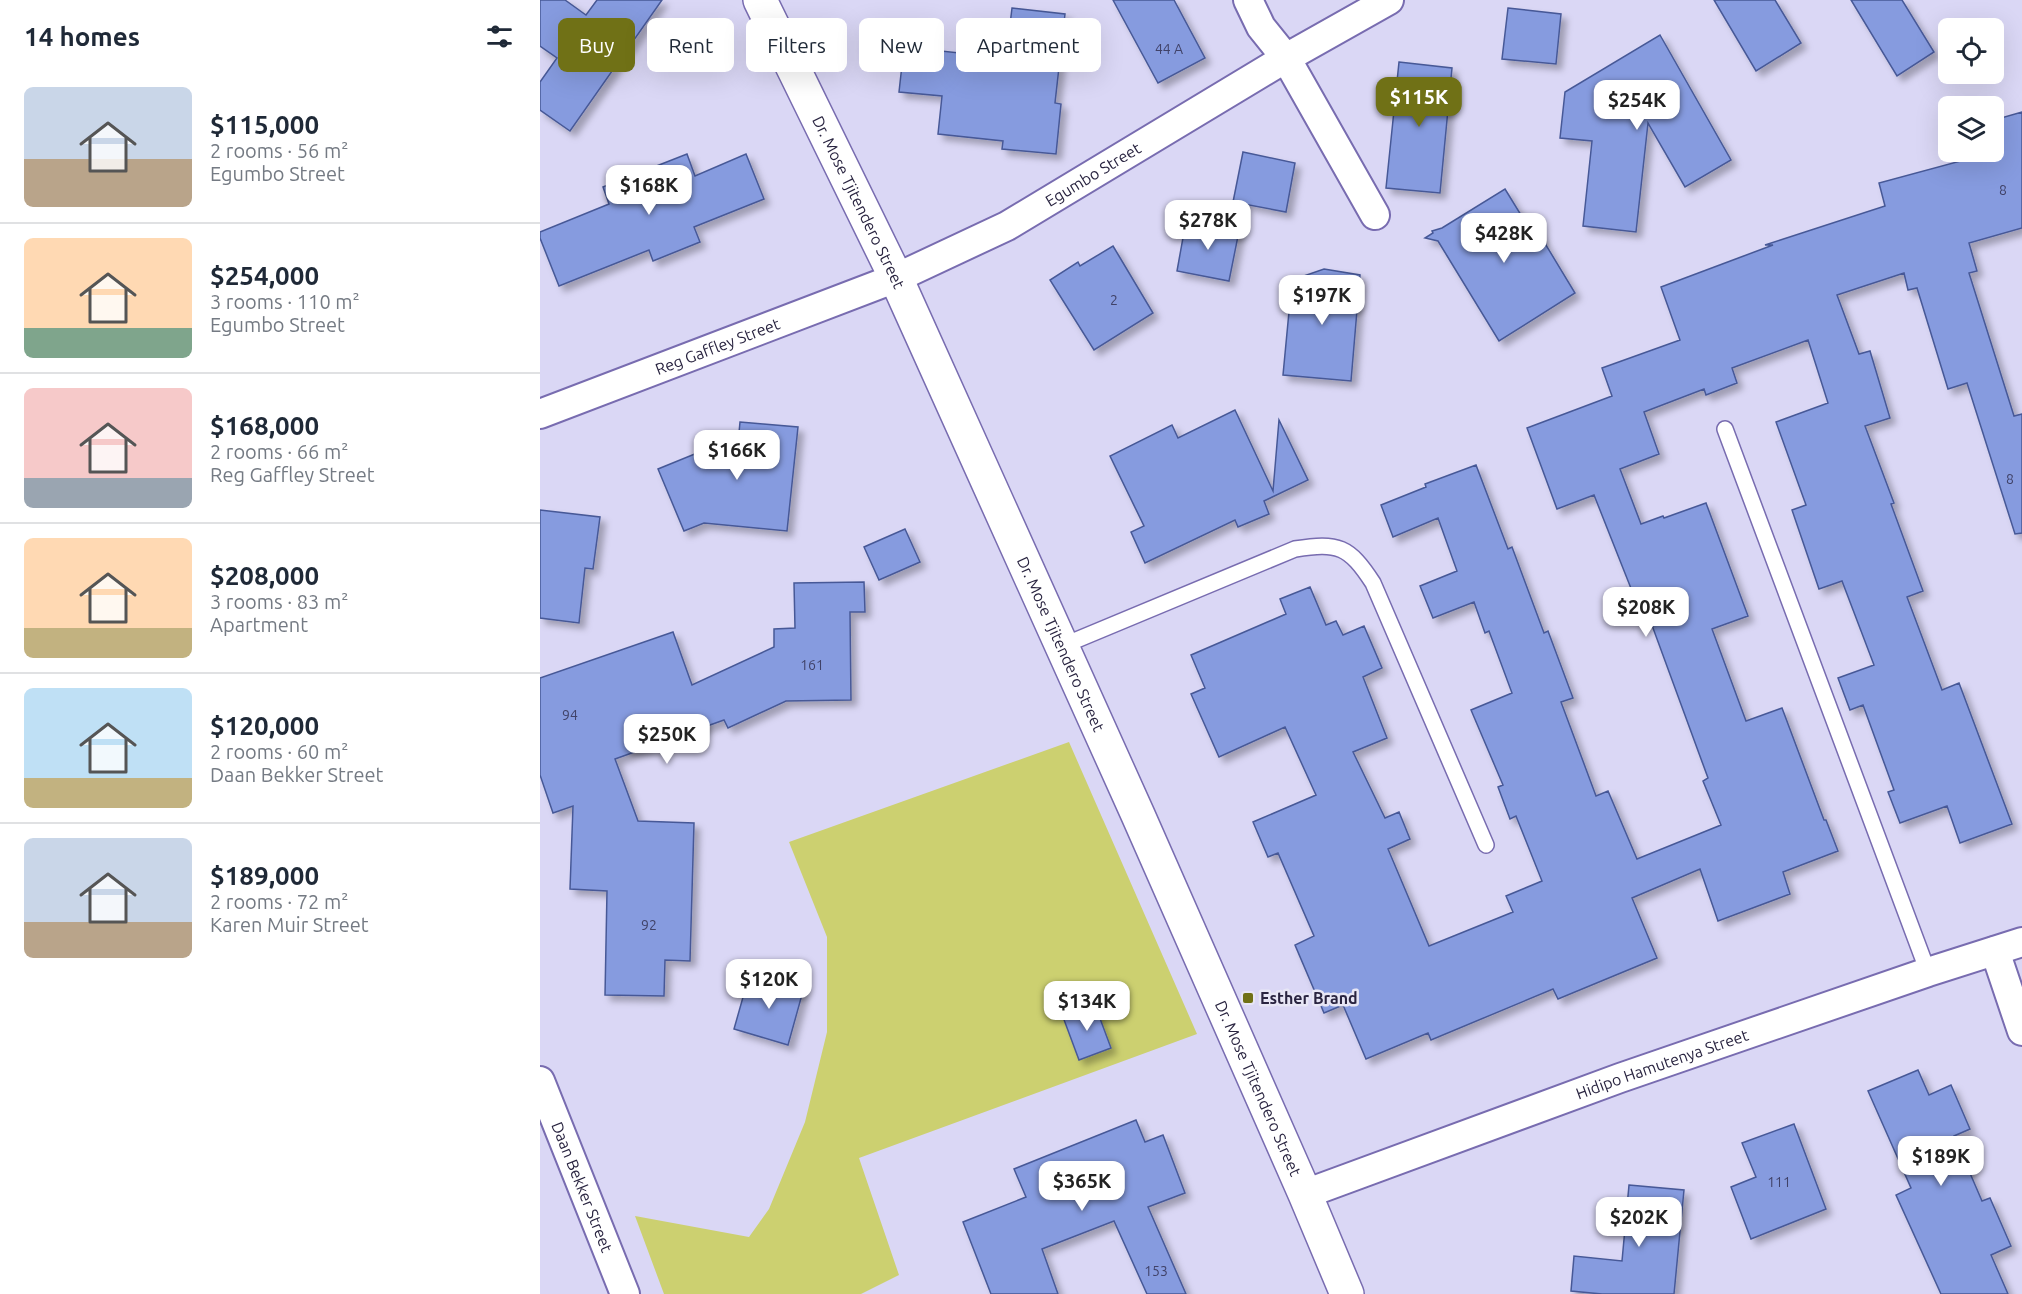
<!DOCTYPE html>
<html lang="en">
<head>
<meta charset="utf-8">
<style>
	:root { --surface:#fff; --page:#f2f2f3; --text:#1f2937; --muted:#747a83; --line:#e0e1e3; --accent:#707116 }
	body { margin:0; font-family:Ubuntu,sans-serif; background:var(--page); color:var(--text); height:100vh; display:flex; flex-direction:column; font-size:22px; white-space:nowrap }
	* { box-sizing:border-box; margin:0 }
	p { font-size:20px; color:var(--muted) }
	.icon { flex:none; width:33px; height:33px; fill:none; stroke:currentColor; stroke-width:2; stroke-linecap:round; stroke-linejoin:round }
	.map { position:relative; flex:1; overflow:hidden }
	.side { display:flex; flex-direction:column; background:var(--surface); width:540px }
	.side>* { flex:none }
	.hud { position:absolute; left:18px; top:18px; width:570px; height:54px; display:flex; gap:12px }
	.tools { position:absolute; left:1398px; top:18px; display:grid; gap:12px }
	.tools a { display:grid; place-items:center; width:66px; height:66px; border-radius:9px; background:var(--surface); box-shadow:0 6px 24px #0002; font-size:30px }
	.price { position:absolute; translate:-50% -51px; padding:0 14px; border-radius:12px; background:#fff; color:#222; font-size:20px; line-height:39px; filter:drop-shadow(0 2px 3px #0008) }
	.price::after { content:''; position:absolute; left:50%; top:36px; width:18px; height:14px; margin-left:-9px; background:inherit; clip-path:polygon(0 0,100% 0,50% 100%) }
	.price.selected { background:var(--accent); color:#fff }
	ul { padding:0; list-style:none }
	li { display:flex; align-items:center; gap:18px; height:150px; padding:0 24px }
	li+li { border-top:2px solid var(--line) }
	li span { display:grid; place-items:center; flex:none; width:168px; height:120px; border-radius:9px; color:#555 }
	li>.icon { margin-inline-start:auto }
	span .icon { width:72px; height:72px; fill:#fffc; stroke-width:1 }
	li b { font-size:26px }
	h2 { display:flex; justify-content:space-between; align-items:center; height:72px; padding:0 24px; font-size:26px }
	.chip { padding:0 21px; border-radius:9px; background:var(--surface); box-shadow:0 6px 24px #0002; font-size:21px; line-height:54px }
	.chip.selected { background:var(--accent); color:#fff }
	main { display:flex; flex:1; min-height:0 }
	.map>svg:first-child { display:block }
</style>
</head>
<body>
<main>
<section class="side">
<h2>14 homes<svg class="icon" aria-label="filters" viewBox="0 0 24 24"><path d="M4 7h16M4 17h16"/><circle cx="9" cy="7" r="2"/><circle cx="15" cy="17" r="2"/></svg></h2>
<ul>
<li><span style="background:linear-gradient(#c9d6e8 60%,#b9a48a 0)"><svg class="icon" aria-label="home" viewBox="0 0 24 24"><path d="M3 11l9-7 9 7M6 9v11h12V9"/></svg></span><div><b>$115,000</b><p>2 rooms · 56 m²</p><p>Egumbo Street</p></div></li>
<li><span style="background:linear-gradient(#ffd9b3 75%,#7fa58c 0)"><svg class="icon" aria-label="home" viewBox="0 0 24 24"><path d="M3 11l9-7 9 7M6 9v11h12V9"/></svg></span><div><b>$254,000</b><p>3 rooms · 110 m²</p><p>Egumbo Street</p></div></li>
<li><span style="background:linear-gradient(#f6c9c9 75%,#9aa5b1 0)"><svg class="icon" aria-label="home" viewBox="0 0 24 24"><path d="M3 11l9-7 9 7M6 9v11h12V9"/></svg></span><div><b>$168,000</b><p>2 rooms · 66 m²</p><p>Reg Gaffley Street</p></div></li>
<li><span style="background:linear-gradient(#ffd9b3 75%,#c2b280 0)"><svg class="icon" aria-label="home" viewBox="0 0 24 24"><path d="M3 11l9-7 9 7M6 9v11h12V9"/></svg></span><div><b>$208,000</b><p>3 rooms · 83 m²</p><p>Apartment</p></div></li>
<li><span style="background:linear-gradient(#bfe0f5 75%,#c2b280 0)"><svg class="icon" aria-label="home" viewBox="0 0 24 24"><path d="M3 11l9-7 9 7M6 9v11h12V9"/></svg></span><div><b>$120,000</b><p>2 rooms · 60 m²</p><p>Daan Bekker Street</p></div></li>
<li><span style="background:linear-gradient(#c9d6e8 70%,#b9a48a 0)"><svg class="icon" aria-label="home" viewBox="0 0 24 24"><path d="M3 11l9-7 9 7M6 9v11h12V9"/></svg></span><div><b>$189,000</b><p>2 rooms · 72 m²</p><p>Karen Muir Street</p></div></li>
</ul>
</section>
<div class="map">
<svg width="1482" height="1294" viewBox="0 0 1482 1294">
	<defs>
		<filter id="shadow"><feDropShadow dx="5.5" dy="5.5" stdDeviation="3" flood-color="#0004"/></filter>
	</defs>
	<rect width="100%" height="100%" fill="#dad7f5"/>
	<!-- green -->
	<polygon fill="#ccd070" points="529,742 657,1034 319,1158 359,1275 321,1294 124,1294 95,1216 209,1237 229,1209 265,1122 287,1032 287,937 249,842"/>
	<!-- building -->
	<g fill="#869bdf" stroke="#475997" stroke-width="1.5" filter="url(#shadow)">
		<polygon points="0,0 25,0 46,15 57,0 122,0 30,131 0,110 0,82 17,58 0,46"/>
		<polygon points="573,0 634,0 665,58 618,83"/>
		<polygon points="1174,0 1235,0 1261,43 1216,71"/>
		<polygon points="1311,0 1362,0 1394,52 1357,76"/>
		<polygon points="472,8 525,14 515,103 521,104 516,154 462,149 463,141 398,134 402,96 359,92 364,47 466,58"/>
		<polygon points="968,8 1021,14 1016,64 962,59"/>
		<polygon points="1120,35 1191,160 1145,187 1108,123 1096,232 1043,226 1052,141 1020,138 1025,92"/>
		<polygon points="859,62 912,68 900,193 846,188"/>
		<polygon points="1482,112 1482,228 1429,243 1437,271 1429,273 1474,416 1482,414 1482,533 1475,534 1427,383 1408,389 1377,288 1368,290 1364,273 1297,295 1319,354 1330,351 1350,418 1325,426 1354,503 1351,504 1383,591 1367,597 1402,690 1419,683 1472,824 1420,843 1407,806 1360,823 1348,792 1354,790 1323,705 1310,710 1298,678 1334,665 1302,581 1279,589 1252,510 1266,505 1236,422 1288,403 1268,340 1192,368 1197,383 1166,395 1164,389 1104,412 1119,454 1080,469 1101,524 1123,516 1124,518 1166,503 1208,616 1172,629 1206,721 1242,708 1284,820 1286,820 1298,851 1243,872 1250,894 1178,921 1160,869 1092,898 1117,958 1018,999 1013,989 891,1040 888,1033 826,1059 803,1005 784,1013 755,945 774,936 738,853 728,857 713,822 776,795 745,727 679,757 651,694 665,688 651,655 746,614 740,599 770,587 786,625 796,621 803,635 824,626 842,668 823,677 847,738 813,752 845,818 859,812 870,839 848,849 889,946 973,912 966,896 1002,881 976,816 970,819 958,787 963,785 931,710 972,693 949,631 945,633 934,602 893,618 880,586 917,571 898,518 853,537 841,505 886,487 885,484 936,465 968,549 972,547 1004,633 1008,631 1033,698 1021,702 1056,796 1068,791 1097,859 1181,825 1163,781 1168,778 1102,598 1096,601 1054,495 1017,509 987,428 1072,396 1062,368 1140,340 1121,287 1233,245 1225,245 1345,206 1339,183 1454,152 1454,120"/>
		<polygon points="703,152 755,163 746,212 693,202"/>
		<polygon points="147,154 155,176 206,154 224,199 154,227 160,242 113,261 109,250 19,286 0,238 0,232 69,204 63,187"/>
		<polygon points="965,189 984,220 989,217 1035,293 959,341 898,241 885,238 893,233 892,231 902,228"/>
		<polygon points="646,221 699,231 689,281 637,271"/>
		<polygon points="573,246 613,313 554,350 510,280 538,262 540,266"/>
		<polygon points="784,269 820,275 811,381 743,375 752,280"/>
		<polygon points="695,410 733,491 739,420 768,480 724,501 729,514 698,527 695,520 605,563 591,532 604,526 570,456 632,425 638,438"/>
		<polygon points="200,422 258,427 247,531 164,523 144,531 118,469 162,451 197,454"/>
		<polygon points="0,510 60,517 53,569 45,568 39,623 0,618"/>
		<polygon points="365,529 380,562 339,580 324,547"/>
		<polygon points="324,582 325,612 310,612 311,700 246,701 188,728 184,720 75,759 98,821 154,823 150,961 125,960 124,996 65,995 67,891 30,889 33,806 13,813 0,775 0,678 133,632 152,685 234,647 234,629 255,628 254,583"/>
		<polygon points="209,976 263,991 248,1045 194,1029"/>
		<polygon points="555,1005 571,1048 539,1060 523,1017"/>
		<polygon points="1378,1070 1389,1095 1411,1085 1430,1129 1414,1136 1442,1201 1450,1198 1471,1246 1451,1255 1468,1294 1401,1294 1356,1195 1371,1188 1328,1091"/>
		<polygon points="596,1120 605,1142 623,1135 645,1193 608,1207 646,1294 607,1294 574,1221 502,1249 518,1294 451,1294 423,1222 486,1197 474,1169"/>
		<polygon points="1254,1124 1286,1209 1211,1239 1191,1187 1216,1177 1202,1143"/>
		<polygon points="1089,1185 1144,1190 1134,1294 1062,1294 1031,1291 1034,1256 1082,1261"/>
	</g>
	<g fill="none" stroke-linecap="round" stroke-linejoin="round">
		<!-- service casing -->
		<g stroke="#786cb0" stroke-width="18">
			<g id="service">
				<polyline points="1185,429 1388,972"/>
				<path d="M522,646l233,-97c43,-7 54,-3 78,34l113,262"/>
			</g>
		</g>
		<!-- minor casing -->
		<g stroke="#786cb0" stroke-width="32">
			<g id="minor">
				<polyline points="708,0 721,27 746,58 835,215"/>
				<path id="s1" d="M0,414l356,-136 111,-52 279,-168 103,-58"/>
				<polyline points="1455,951 1482,1031"/>
				<path id="s2" d="M0,1081l85,213"/>
				<path id="s3" d="M765,1194l315,-116 308,-106 94,-30"/>
			</g>
		</g>
		<!-- tertiary casing -->
		<g stroke="#786cb0" stroke-width="36">
			<g id="tertiary">
				<path id="s4" d="M220,0l136,278 242,537 167,379 42,100"/>
			</g>
		</g>
		<!-- service -->
		<use href="#service" stroke="#fff" stroke-width="15"/>
		<!-- minor -->
		<use href="#minor" stroke="#fff" stroke-width="28"/>
		<!-- tertiary -->
		<use href="#tertiary" stroke="#fff" stroke-width="33"/>
	</g>
	<!-- markers -->
	<rect fill="#707116" stroke="#e7e6f5" stroke-width="2" x="702" y="992" width="12" height="12" rx="3"/>
	<g text-anchor="middle" dominant-baseline="central" stroke-width="5" stroke-linejoin="round" paint-order="stroke">
		<!-- number labels -->
		<g font-size="14" fill="#404268">
			<text x="629" y="49">44 A</text>
			<text x="1463" y="190">8</text>
			<text x="574" y="300">2</text>
			<text x="1470" y="479">8</text>
			<text x="272" y="665">161</text>
			<text x="30" y="715">94</text>
			<text x="109" y="925">92</text>
			<text x="1239" y="1182">111</text>
			<text x="616" y="1271">153</text>
		</g>
		<!-- street labels -->
		<g font-size="16" fill="#292440" stroke="#e7e6f5">
			<text stroke="none"><textPath href="#s1" startOffset="604">Egumbo Street</textPath></text>
			<text stroke="none"><textPath href="#s4" startOffset="225">Dr. Mose Tjitendero Street</textPath></text>
			<text stroke="none"><textPath href="#s1" startOffset="190">Reg Gaffley Street</textPath></text>
			<text stroke="none"><textPath href="#s4" startOffset="711">Dr. Mose Tjitendero Street</textPath></text>
			<text stroke="none"><textPath href="#s3" startOffset="380">Hidipo Hamutenya Street</textPath></text>
			<text stroke="none"><textPath href="#s4" startOffset="1197">Dr. Mose Tjitendero Street</textPath></text>
			<text stroke="none"><textPath href="#s2" startOffset="114">Daan Bekker Street</textPath></text>
		</g>
		<!-- poi labels -->
		<g font-size="16" font-weight="bold" fill="#292440" stroke="#e7e6f5" text-anchor="start">
			<text x="720" y="998">Esther Brand</text>
		</g>
	</g>
</svg>
<div class="tools">
<a><svg class="icon" aria-label="locate" viewBox="0 0 24 24"><circle cx="12" cy="12" r="6"/><path d="M12 2v4M12 18v4M2 12h4M18 12h4"/></svg></a>
<a><svg class="icon" aria-label="layers" viewBox="0 0 24 24"><path d="M12 4l9 5-9 5-9-5zM3 14l9 5 9-5"/></svg></a>
</div>
<b class="price selected" style="left:879px;top:128px">$115K</b>
<b class="price" style="left:1097px;top:131px">$254K</b>
<b class="price" style="left:109px;top:216px">$168K</b>
<b class="price" style="left:668px;top:251px">$278K</b>
<b class="price" style="left:964px;top:264px">$428K</b>
<b class="price" style="left:782px;top:326px">$197K</b>
<b class="price" style="left:197px;top:481px">$166K</b>
<b class="price" style="left:1106px;top:638px">$208K</b>
<b class="price" style="left:127px;top:765px">$250K</b>
<b class="price" style="left:229px;top:1010px">$120K</b>
<b class="price" style="left:547px;top:1032px">$134K</b>
<b class="price" style="left:1401px;top:1187px">$189K</b>
<b class="price" style="left:542px;top:1212px">$365K</b>
<b class="price" style="left:1099px;top:1248px">$202K</b>
<div class="hud">
<a class="chip selected">Buy</a>
<a class="chip">Rent</a>
<a class="chip">Filters</a>
<a class="chip">New</a>
<a class="chip">Apartment</a>
</div>
</div>
</main>
</body>
</html>
